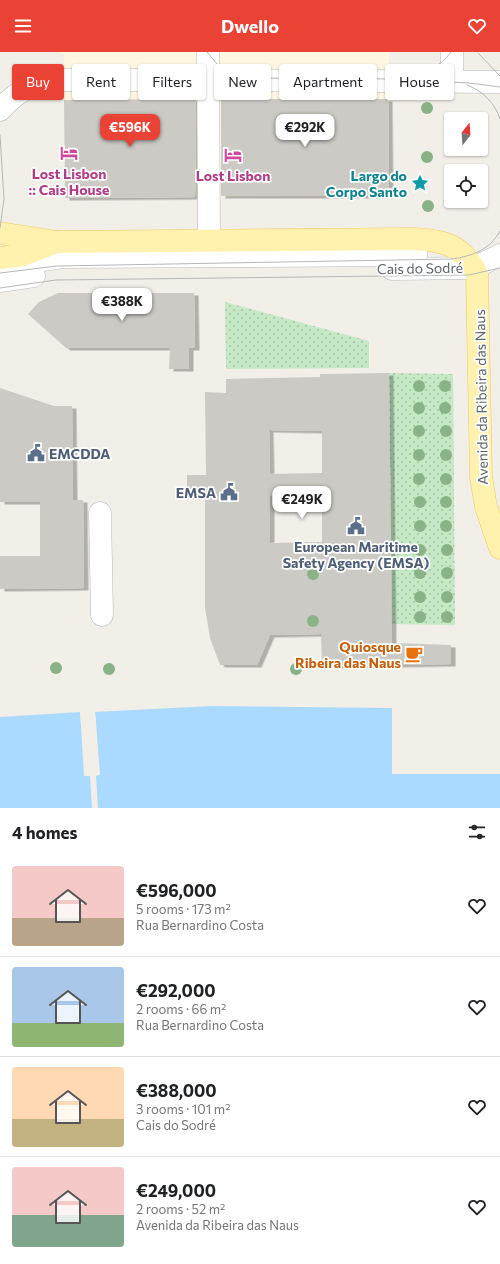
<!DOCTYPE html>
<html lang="en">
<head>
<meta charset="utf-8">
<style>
	:root { --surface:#fff; --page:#f6f6f6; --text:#202124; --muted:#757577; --line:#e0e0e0; --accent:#ea4335 }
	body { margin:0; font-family:Commissioner,sans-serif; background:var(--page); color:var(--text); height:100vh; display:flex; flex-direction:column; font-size:15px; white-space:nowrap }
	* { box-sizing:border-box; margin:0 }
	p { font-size:13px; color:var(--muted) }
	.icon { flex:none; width:22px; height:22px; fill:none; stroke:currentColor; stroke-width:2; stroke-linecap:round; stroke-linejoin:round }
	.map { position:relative; height:756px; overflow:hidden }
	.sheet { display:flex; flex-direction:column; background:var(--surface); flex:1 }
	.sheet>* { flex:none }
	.banner { position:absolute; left:12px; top:12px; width:476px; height:36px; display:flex; gap:8px }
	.needle { width:26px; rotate:17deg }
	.tools { position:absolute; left:444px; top:60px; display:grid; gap:8px }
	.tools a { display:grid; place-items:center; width:44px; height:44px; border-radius:4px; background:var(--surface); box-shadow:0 1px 3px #0004; font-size:20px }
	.price { position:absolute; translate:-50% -34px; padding:0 9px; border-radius:8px; background:#fff; color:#222; font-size:13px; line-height:26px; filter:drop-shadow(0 1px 2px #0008) }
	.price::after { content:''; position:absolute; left:50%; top:24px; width:12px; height:9px; margin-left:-6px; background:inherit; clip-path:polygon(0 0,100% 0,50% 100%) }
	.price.selected { background:var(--accent); color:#fff }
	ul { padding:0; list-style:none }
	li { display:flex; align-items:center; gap:12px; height:100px; padding:0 12px }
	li+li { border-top:1px solid var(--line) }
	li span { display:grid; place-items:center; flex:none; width:112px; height:80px; border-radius:4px; color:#555 }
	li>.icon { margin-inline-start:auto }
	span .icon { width:48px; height:48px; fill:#fffc; stroke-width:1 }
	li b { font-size:17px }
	h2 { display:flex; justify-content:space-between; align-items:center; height:48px; padding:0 12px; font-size:17px }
	.chip { padding:0 14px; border-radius:4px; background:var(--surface); box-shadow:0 1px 3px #0004; font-size:14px; line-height:36px }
	.chip.selected { background:var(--accent); color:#fff }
	header { display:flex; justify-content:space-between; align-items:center; height:52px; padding:0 12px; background:var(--accent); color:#fff; font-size:18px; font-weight:700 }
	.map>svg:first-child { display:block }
</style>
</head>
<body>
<header><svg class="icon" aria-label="menu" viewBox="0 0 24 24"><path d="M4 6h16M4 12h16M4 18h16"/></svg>Dwello<svg class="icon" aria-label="heart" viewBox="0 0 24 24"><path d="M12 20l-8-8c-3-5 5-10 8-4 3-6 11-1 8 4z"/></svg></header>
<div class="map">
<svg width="500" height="756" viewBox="0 0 500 756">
	<defs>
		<pattern id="grass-dots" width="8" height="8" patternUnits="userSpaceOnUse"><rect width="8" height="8" fill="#c5e8c5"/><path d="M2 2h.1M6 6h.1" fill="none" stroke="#a3c0a4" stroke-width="1.8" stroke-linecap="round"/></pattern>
		<filter id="shadow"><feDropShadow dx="4.5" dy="2.5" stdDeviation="0" flood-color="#0004"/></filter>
	</defs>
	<rect width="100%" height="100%" fill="#f1efe8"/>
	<!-- commercial -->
	<polygon fill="#fef7e0" points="59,0 389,0 389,144 65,146 64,2"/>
	<!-- grass -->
	<g fill="url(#grass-dots)">
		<polygon points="225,250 369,289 369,316 226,317"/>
		<polygon points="389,321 453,322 455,573 391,572"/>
	</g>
	<!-- water -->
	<polygon fill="#aadaff" points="211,654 392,656 392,722 500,722 500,756 0,756 0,665 80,660 81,673 96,672 95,660"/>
	<!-- pier -->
	<polygon fill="#f1efe8" points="80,658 83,671 94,670 93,660 95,658 100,723 96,724 98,756 92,756 90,724 84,724"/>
	<!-- building -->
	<g fill="#cccac5" fill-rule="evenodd" filter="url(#shadow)">
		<polygon points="196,47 195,145 65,146 64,48"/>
		<polygon points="221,47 388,47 389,144 221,144"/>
		<polygon points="58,241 194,241 195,296 189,296 189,317 169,317 170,296 66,296 28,262 39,250"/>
		<path d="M389,321l3,270 59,2v19l-129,2 -1,-32 -51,1 -13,30h-37l-10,-27 -5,-30v-111h-18v-22h19l-1,-83 21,1v-14l94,-2v-3zM269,378l53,1v42l-52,1zM270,444h52v46l-52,1z"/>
		<polygon points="0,336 54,354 72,354 73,448 83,448 84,536 0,537 0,504 40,504 40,450 0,450"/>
	</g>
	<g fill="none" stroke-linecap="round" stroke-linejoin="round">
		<!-- minor casing -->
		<g stroke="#b5b8bc" stroke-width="23">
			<g id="minor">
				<polyline points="208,0 209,189"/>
				<polyline points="452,0 452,29"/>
				<path d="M0,58c17,-19 30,-25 55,-30h153l292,2"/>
				<polygon points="416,199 416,203 63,205 6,213 5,209 65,200"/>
				<polyline points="392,217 474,216 500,203"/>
				<polyline points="0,229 34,224"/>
				<polyline points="100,461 102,563"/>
			</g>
		</g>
		<!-- major casing -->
		<g stroke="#f2c960" stroke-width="23">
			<g id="major">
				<path d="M0,181l56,9 356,-3c31,1 50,5 65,35l4,203 5,30 14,41"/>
				<polyline points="0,206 23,203 56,190"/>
			</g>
		</g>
		<!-- minor -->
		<use href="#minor" stroke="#fff" stroke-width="22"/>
		<!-- major -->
		<use href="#major" stroke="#fff2af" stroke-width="22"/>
		<!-- tram -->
		<g stroke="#b6b7b8" stroke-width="1">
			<polyline points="207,0 222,18 240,26 397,27 469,31 500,35"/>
			<polyline points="478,1 500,24"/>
			<path d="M407,26c16,-4 34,-11 44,-26"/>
			<path d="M467,33c16,6 28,18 33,34"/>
			<polyline points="0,83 4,147 0,176"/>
			<path d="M0,221l57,-7 395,-7c20,-3 38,-9 48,-28"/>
			<polyline points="0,236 56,228 469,223 500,216"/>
		</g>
	</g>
	<!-- trees -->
	<g fill="#89b387">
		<circle cx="427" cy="56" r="6"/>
		<circle cx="427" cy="105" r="6"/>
		<circle cx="428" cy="154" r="6"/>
		<circle cx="419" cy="334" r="6"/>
		<circle cx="445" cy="334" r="6"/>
		<circle cx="419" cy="356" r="6"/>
		<circle cx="445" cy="356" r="6"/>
		<circle cx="419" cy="379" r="6"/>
		<circle cx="446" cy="379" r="6"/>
		<circle cx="419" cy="403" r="6"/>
		<circle cx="446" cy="403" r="6"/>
		<circle cx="419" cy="427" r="6"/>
		<circle cx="446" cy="427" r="6"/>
		<circle cx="420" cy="450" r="6"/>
		<circle cx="446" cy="450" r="6"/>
		<circle cx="420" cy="474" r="6"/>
		<circle cx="446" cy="474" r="6"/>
		<circle cx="420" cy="498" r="6"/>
		<circle cx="447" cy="498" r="6"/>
		<circle cx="420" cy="521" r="6"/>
		<circle cx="447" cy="521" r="6"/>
		<circle cx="313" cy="522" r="6"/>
		<circle cx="420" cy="545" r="6"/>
		<circle cx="447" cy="545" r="6"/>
		<circle cx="420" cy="565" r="6"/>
		<circle cx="447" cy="565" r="6"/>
		<circle cx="313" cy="569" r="6"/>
		<circle cx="56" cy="616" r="6"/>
		<circle cx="109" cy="617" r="6"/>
		<circle cx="296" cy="617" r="6"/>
	</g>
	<!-- icons -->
	<defs>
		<g id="hotel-bare" transform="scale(1.38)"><path d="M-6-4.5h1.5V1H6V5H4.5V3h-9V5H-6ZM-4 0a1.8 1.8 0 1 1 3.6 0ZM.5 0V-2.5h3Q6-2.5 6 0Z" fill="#d1479c" stroke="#fff" stroke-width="2.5" paint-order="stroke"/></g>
		<g id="sight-bare" transform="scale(1.38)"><path d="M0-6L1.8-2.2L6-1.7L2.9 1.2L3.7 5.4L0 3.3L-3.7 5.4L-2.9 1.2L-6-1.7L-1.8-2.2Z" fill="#0f9aa8" stroke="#fff" stroke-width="2.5" paint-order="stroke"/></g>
		<g id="civic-bare" transform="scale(1.38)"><path d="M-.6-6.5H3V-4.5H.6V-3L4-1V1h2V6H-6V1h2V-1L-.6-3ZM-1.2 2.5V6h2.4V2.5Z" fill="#5c6f8a" stroke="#fff" stroke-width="2.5" paint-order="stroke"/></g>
		<g id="cafe-bare" transform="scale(1.38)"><path d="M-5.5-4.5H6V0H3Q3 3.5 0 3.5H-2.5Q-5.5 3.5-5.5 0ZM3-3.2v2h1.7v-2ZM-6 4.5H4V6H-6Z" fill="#e8710a" stroke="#fff" stroke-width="2.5" paint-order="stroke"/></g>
	</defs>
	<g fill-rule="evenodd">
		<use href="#hotel-bare" x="69" y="101"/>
		<use href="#hotel-bare" x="233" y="103"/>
		<use href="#sight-bare" x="420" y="131"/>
		<use href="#civic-bare" x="36" y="401"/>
		<use href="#civic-bare" x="229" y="440"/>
		<use href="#civic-bare" x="356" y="474"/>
		<use href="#cafe-bare" x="414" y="602"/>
	</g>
	<g text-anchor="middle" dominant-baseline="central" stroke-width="3.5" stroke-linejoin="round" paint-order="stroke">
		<!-- hotel labels -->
		<g font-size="14" font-weight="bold" fill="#b23c85" stroke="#fff">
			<text x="69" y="121">Lost Lisbon<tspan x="69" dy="16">:: Cais House</tspan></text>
			<text x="233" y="123">Lost Lisbon</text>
		</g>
		<!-- culture labels -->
		<g font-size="14" font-weight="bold" fill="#0d838f" stroke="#fff" text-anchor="end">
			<text x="407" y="123">Largo do<tspan x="407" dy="16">Corpo Santo</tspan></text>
		</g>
		<!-- street labels -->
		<g font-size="14" fill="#5f6368" stroke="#fff">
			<text transform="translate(420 216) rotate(-1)">Cais do Sodré</text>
			<text transform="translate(481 345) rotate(-91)">Avenida da Ribeira das Naus</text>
		</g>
		<!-- service labels -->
		<g font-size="14" font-weight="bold" fill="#4e5e75" stroke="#fff" text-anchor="start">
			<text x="49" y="401">EMCDDA</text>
			<text x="216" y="440" text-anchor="end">EMSA</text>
			<text x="356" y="494" text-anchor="middle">European Maritime<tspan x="356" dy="16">Safety Agency (EMSA)</tspan></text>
		</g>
		<!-- food labels -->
		<g font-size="14" font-weight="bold" fill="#c56008" stroke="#fff" text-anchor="end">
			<text x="401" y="594">Quiosque<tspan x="401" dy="16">Ribeira das Naus</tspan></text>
		</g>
	</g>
</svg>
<div class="tools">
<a><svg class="needle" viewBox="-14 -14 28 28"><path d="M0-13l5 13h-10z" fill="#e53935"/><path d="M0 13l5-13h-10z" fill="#757577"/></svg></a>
<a><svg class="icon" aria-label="locate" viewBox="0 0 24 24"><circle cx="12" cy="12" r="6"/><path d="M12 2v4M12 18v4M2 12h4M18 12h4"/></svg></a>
</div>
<b class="price selected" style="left:130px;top:96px">€596K</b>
<b class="price" style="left:305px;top:96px">€292K</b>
<b class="price" style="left:122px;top:270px">€388K</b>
<b class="price" style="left:302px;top:468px">€249K</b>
<div class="banner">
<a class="chip selected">Buy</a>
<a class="chip">Rent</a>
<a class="chip">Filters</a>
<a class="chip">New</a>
<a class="chip">Apartment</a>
<a class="chip">House</a>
</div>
</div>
<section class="sheet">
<h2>4 homes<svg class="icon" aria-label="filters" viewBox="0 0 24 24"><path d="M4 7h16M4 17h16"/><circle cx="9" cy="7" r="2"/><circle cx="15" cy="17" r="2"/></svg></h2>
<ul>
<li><span style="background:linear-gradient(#f6c9c9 65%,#b9a48a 0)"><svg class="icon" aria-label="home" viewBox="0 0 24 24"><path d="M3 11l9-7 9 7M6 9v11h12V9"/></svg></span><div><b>€596,000</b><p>5 rooms · 173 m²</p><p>Rua Bernardino Costa</p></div><svg class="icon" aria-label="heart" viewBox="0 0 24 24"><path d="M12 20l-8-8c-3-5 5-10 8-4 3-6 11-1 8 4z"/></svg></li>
<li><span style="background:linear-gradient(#a9c7e8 70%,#8fb573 0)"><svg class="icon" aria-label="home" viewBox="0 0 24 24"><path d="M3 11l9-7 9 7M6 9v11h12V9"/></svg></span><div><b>€292,000</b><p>2 rooms · 66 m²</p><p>Rua Bernardino Costa</p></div><svg class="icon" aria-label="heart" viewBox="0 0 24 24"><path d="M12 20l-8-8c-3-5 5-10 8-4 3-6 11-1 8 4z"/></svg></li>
<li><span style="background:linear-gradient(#ffd9b3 65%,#c2b280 0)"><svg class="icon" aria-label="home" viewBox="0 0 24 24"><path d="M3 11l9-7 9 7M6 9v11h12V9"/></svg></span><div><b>€388,000</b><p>3 rooms · 101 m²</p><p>Cais do Sodré</p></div><svg class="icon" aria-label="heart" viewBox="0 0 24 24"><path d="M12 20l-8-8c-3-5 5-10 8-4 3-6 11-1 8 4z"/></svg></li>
<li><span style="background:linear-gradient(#f6c9c9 60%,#7fa58c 0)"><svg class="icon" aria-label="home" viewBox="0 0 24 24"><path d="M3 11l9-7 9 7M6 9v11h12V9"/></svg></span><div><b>€249,000</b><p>2 rooms · 52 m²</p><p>Avenida da Ribeira das Naus</p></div><svg class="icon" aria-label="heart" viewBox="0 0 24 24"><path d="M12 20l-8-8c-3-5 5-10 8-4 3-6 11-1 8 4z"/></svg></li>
</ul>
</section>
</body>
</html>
